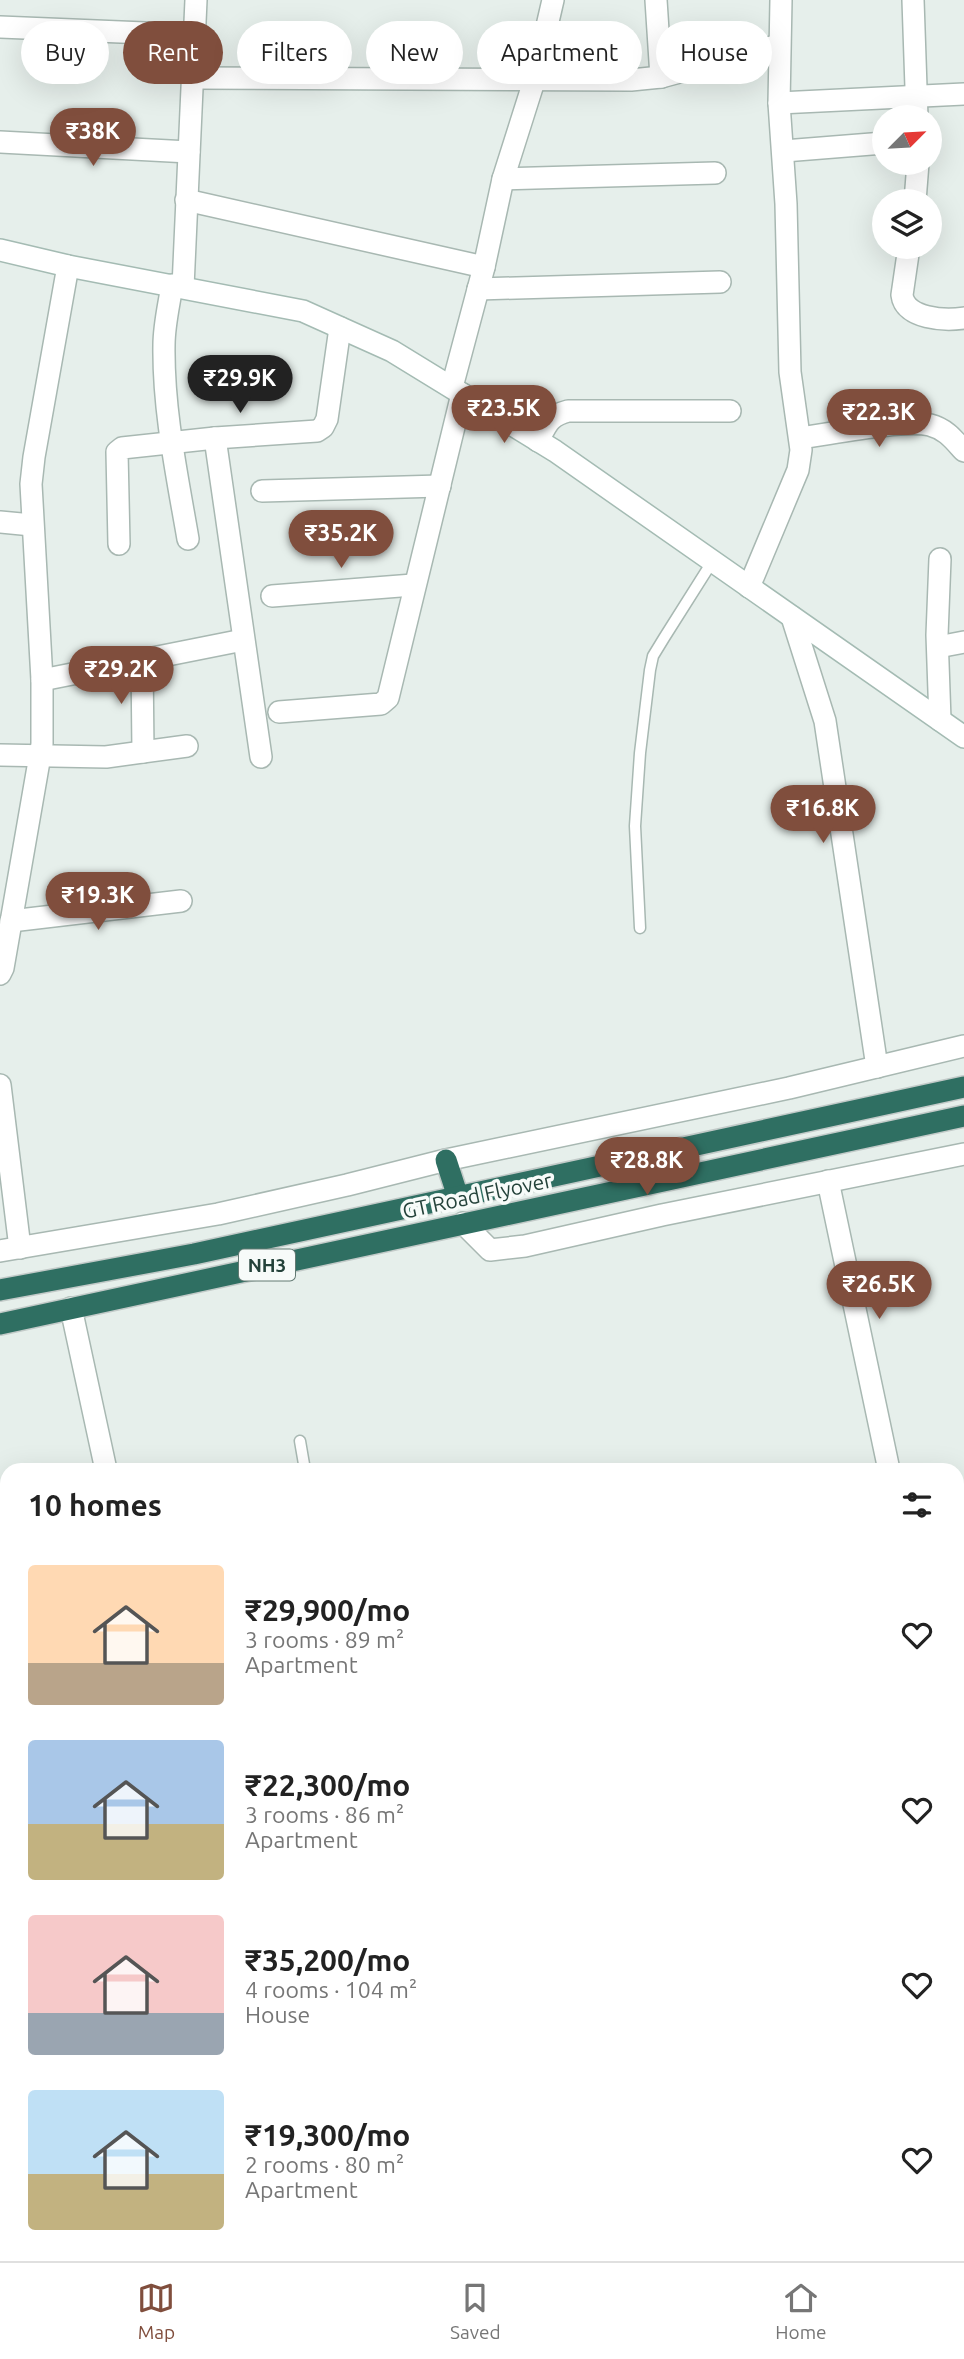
<!DOCTYPE html>
<html lang="en">
<head>
<meta charset="utf-8">
<style>
	:root { --surface:#fff; --page:#f6f6f6; --text:#222; --muted:#767676; --line:#e0e0e0; --accent:#804e3d }
	body { margin:0; font-family:Ubuntu,sans-serif; background:var(--page); color:var(--text); height:100vh; display:flex; flex-direction:column; font-size:26px; white-space:nowrap }
	* { box-sizing:border-box; margin:0 }
	p { font-size:23px; color:var(--muted) }
	.icon { flex:none; width:38px; height:38px; fill:none; stroke:currentColor; stroke-width:2; stroke-linecap:round; stroke-linejoin:round }
	.map { position:relative; flex:1; overflow:hidden }
	.drawer { position:absolute; left:0px; top:1463px; width:964px; height:798px; display:flex; flex-direction:column; background:var(--surface); border-radius:21px 21px 0 0; box-shadow:0 7px 28px #0002 }
	.drawer>* { flex:none }
	.top-card { position:absolute; left:21px; top:21px; width:922px; height:63px; display:flex; gap:14px }
	.needle { width:46px; rotate:66deg }
	.fabs { position:absolute; left:872px; top:105px; display:grid; gap:14px }
	.fabs a { display:grid; place-items:center; width:70px; height:70px; border-radius:50%; background:var(--surface); box-shadow:0 7px 28px #0002; font-size:35px }
	.price { position:absolute; translate:-50% -60px; padding:0 16px; border-radius:24px; background:var(--accent); color:#fff; font-size:23px; line-height:46px; filter:drop-shadow(0 2px 4px #0008) }
	.price::after { content:''; position:absolute; left:50%; top:42px; width:21px; height:16px; margin-left:-10px; background:inherit; clip-path:polygon(0 0,100% 0,50% 100%) }
	.price.on { background:#222; color:#fff }
	ul { padding:0; list-style:none }
	li { display:flex; align-items:center; gap:21px; height:175px; padding:0 28px }
	li span { display:grid; place-items:center; flex:none; width:196px; height:140px; border-radius:7px; color:#555 }
	li>.icon { margin-inline-start:auto }
	span .icon { width:84px; height:84px; fill:#fffc; stroke-width:1 }
	li b { font-size:30px }
	h2 { display:flex; justify-content:space-between; align-items:center; height:84px; padding:0 28px; font-size:30px }
	.tag { padding:0 24px; border-radius:32px; background:var(--surface); box-shadow:0 7px 28px #0002; font-size:24px; line-height:63px }
	.tag.on { background:var(--accent); color:#fff }
	.tabs { display:flex; justify-content:space-around; align-items:center; height:98px; border-top:2px solid var(--line); background:var(--surface); font-size:19px; color:var(--muted) }
	.tabs a { display:grid; justify-items:center; gap:4px }
	.tabs .on { color:var(--accent) }
	.map>svg:first-child { display:block }
</style>
</head>
<body>
<div class="map">
<svg width="964" height="2261" viewBox="0 0 964 2261">
	<rect width="100%" height="100%" fill="#e6efeb"/>
	<g fill="none" stroke-linecap="round" stroke-linejoin="round">
		<!-- lane casing -->
		<g stroke="#a8b8b2" stroke-width="13">
			<g id="lane">
				<polyline points="640,928 635,826 640,753 650,670 653,656 664,638 712,562"/>
				<polyline points="300,1441 305,1470"/>
				<polyline points="957,1668 964,1667"/>
			</g>
		</g>
		<!-- street casing -->
		<g stroke="#a8b8b2" stroke-width="24">
			<g id="street">
				<polyline points="656,0 661,77"/>
				<polyline points="913,0 917,117"/>
				<polyline points="0,27 193,35"/>
				<polyline points="192,78 631,80 661,77 779,45"/>
				<polyline points="779,103 964,94"/>
				<polyline points="0,142 189,152"/>
				<polyline points="784,151 884,143"/>
				<polyline points="503,179 715,173"/>
				<polyline points="186,200 484,267"/>
				<polyline points="915,201 918,163"/>
				<path d="M909,247l-7,48c3,24 43,26 62,23"/>
				<path d="M172,285c-3,20 -8,40 -8,60 -1,64 13,130 24,194"/>
				<polyline points="183,287 196,0"/>
				<polyline points="478,289 720,282"/>
				<polyline points="452,387 484,267 503,179 535,78 553,0"/>
				<polyline points="215,438 261,757"/>
				<path d="M800,438c31,-4 102,-19 130,-13 16,4 24,15 34,26"/>
				<path d="M538,441c9,-17 11,-25 30,-30h162"/>
				<polyline points="262,491 440,486"/>
				<polyline points="0,522 32,525"/>
				<polyline points="119,544 117,452 122,448 215,438 317,431 323,427 327,419 340,328"/>
				<polyline points="940,559 937,635 940,720"/>
				<polyline points="749,587 798,470 801,450 790,372 786,204 779,103 781,0"/>
				<polyline points="272,596 413,585"/>
				<polyline points="792,617 825,721 877,1067"/>
				<polyline points="938,647 964,642"/>
				<polyline points="142,660 143,752"/>
				<polyline points="42,680 243,640"/>
				<polyline points="279,712 381,704 388,698 462,394"/>
				<polyline points="0,755 106,757 187,746"/>
				<polyline points="11,921 181,901"/>
				<polyline points="0,974 3,968 42,744 42,680 31,484 34,457 68,266"/>
				<polyline points="0,1085 20,1248"/>
				<polyline points="828,1181 889,1470"/>
				<polyline points="463,1223 490,1250 525,1246 662,1215 964,1154"/>
				<polyline points="0,1251 218,1214 347,1185 446,1160 789,1088 964,1046"/>
				<polyline points="71,1308 106,1470"/>
				<polyline points="0,1651 7,1650"/>
				<polyline points="957,1844 964,1899"/>
				<polyline points="957,2177 964,2170"/>
				<polyline points="95,2254 96,2261"/>
				<polyline points="273,2254 275,2261"/>
				<polyline points="166,2261 203,2254"/>
				<polyline points="864,2261 872,2254"/>
			</g>
		</g>
		<!-- secondary casing -->
		<g stroke="#a4bbb3" stroke-width="24">
			<polyline id="secondary" points="0,250 68,266 303,311 392,351 555,451 964,737"/>
		</g>
		<!-- highway casing -->
		<g stroke="#c2cac8" stroke-width="24">
			<g id="highway">
				<polyline points="446,1160 458,1197"/>
				<polyline points="0,1290 194,1254 964,1087"/>
				<polyline points="0,1324 964,1116"/>
			</g>
		</g>
		<!-- lane -->
		<use href="#lane" stroke="#fff" stroke-width="10"/>
		<!-- street -->
		<use href="#street" stroke="#fff" stroke-width="21"/>
		<!-- secondary -->
		<use href="#secondary" stroke="#fff" stroke-width="21"/>
		<!-- highway -->
		<use href="#highway" stroke="#2f6f62" stroke-width="21"/>
		<!-- rail -->
		<g stroke="#5f7d75" stroke-width="5" stroke-dasharray="14 7" stroke-linecap="butt">
			<polyline points="957,2241 964,2235"/>
			<polyline points="936,2261 943,2254"/>
			<polyline points="960,2261 964,2258"/>
		</g>
	</g>
	<g text-anchor="middle" dominant-baseline="central" stroke-width="7" stroke-linejoin="round" paint-order="stroke">
		<!-- shield labels -->
		<rect fill="#f7fbf9" stroke="#637a73" stroke-width="2" x="239" y="1249.5" width="56" height="31" rx="5"/>
		<g font-size="19" font-weight="bold" fill="#24423a">
			<text x="267" y="1265">NH3</text>
		</g>
		<!-- street labels -->
		<g font-size="21" fill="#24423a" stroke="#f7fbf9">
			<text transform="translate(477 1195) rotate(-12)">GT Road Flyover</text>
		</g>
	</g>
</svg>
<div class="fabs">
<a><svg class="needle" viewBox="-14 -14 28 28"><path d="M0-13l5 13h-10z" fill="#e53935"/><path d="M0 13l5-13h-10z" fill="#767676"/></svg></a>
<a><svg class="icon" aria-label="layers" viewBox="0 0 24 24"><path d="M12 4l9 5-9 5-9-5zM3 14l9 5 9-5"/></svg></a>
</div>
<b class="price" style="left:93px;top:168px">₹38K</b>
<b class="price on" style="left:240px;top:415px">₹29.9K</b>
<b class="price" style="left:504px;top:445px">₹23.5K</b>
<b class="price" style="left:879px;top:449px">₹22.3K</b>
<b class="price" style="left:341px;top:570px">₹35.2K</b>
<b class="price" style="left:121px;top:706px">₹29.2K</b>
<b class="price" style="left:823px;top:845px">₹16.8K</b>
<b class="price" style="left:98px;top:932px">₹19.3K</b>
<b class="price" style="left:647px;top:1197px">₹28.8K</b>
<b class="price" style="left:879px;top:1321px">₹26.5K</b>
<div class="top-card">
<a class="tag">Buy</a>
<a class="tag on">Rent</a>
<a class="tag">Filters</a>
<a class="tag">New</a>
<a class="tag">Apartment</a>
<a class="tag">House</a>
</div>
<section class="drawer">
<h2>10 homes<svg class="icon" aria-label="filters" viewBox="0 0 24 24"><path d="M4 7h16M4 17h16"/><circle cx="9" cy="7" r="2"/><circle cx="15" cy="17" r="2"/></svg></h2>
<ul>
<li><span style="background:linear-gradient(#ffd9b3 70%,#b9a48a 0)"><svg class="icon" aria-label="home" viewBox="0 0 24 24"><path d="M3 11l9-7 9 7M6 9v11h12V9"/></svg></span><div><b>₹29,900/mo</b><p>3 rooms · 89 m²</p><p>Apartment</p></div><svg class="icon" aria-label="heart" viewBox="0 0 24 24"><path d="M12 20l-8-8c-3-5 5-10 8-4 3-6 11-1 8 4z"/></svg></li>
<li><span style="background:linear-gradient(#a9c7e8 60%,#c2b280 0)"><svg class="icon" aria-label="home" viewBox="0 0 24 24"><path d="M3 11l9-7 9 7M6 9v11h12V9"/></svg></span><div><b>₹22,300/mo</b><p>3 rooms · 86 m²</p><p>Apartment</p></div><svg class="icon" aria-label="heart" viewBox="0 0 24 24"><path d="M12 20l-8-8c-3-5 5-10 8-4 3-6 11-1 8 4z"/></svg></li>
<li><span style="background:linear-gradient(#f6c9c9 70%,#9aa5b1 0)"><svg class="icon" aria-label="home" viewBox="0 0 24 24"><path d="M3 11l9-7 9 7M6 9v11h12V9"/></svg></span><div><b>₹35,200/mo</b><p>4 rooms · 104 m²</p><p>House</p></div><svg class="icon" aria-label="heart" viewBox="0 0 24 24"><path d="M12 20l-8-8c-3-5 5-10 8-4 3-6 11-1 8 4z"/></svg></li>
<li><span style="background:linear-gradient(#bfe0f5 60%,#c2b280 0)"><svg class="icon" aria-label="home" viewBox="0 0 24 24"><path d="M3 11l9-7 9 7M6 9v11h12V9"/></svg></span><div><b>₹19,300/mo</b><p>2 rooms · 80 m²</p><p>Apartment</p></div><svg class="icon" aria-label="heart" viewBox="0 0 24 24"><path d="M12 20l-8-8c-3-5 5-10 8-4 3-6 11-1 8 4z"/></svg></li>
</ul>
</section>
</div>
<nav class="tabs">
<a class="on"><svg class="icon" aria-label="map" viewBox="0 0 24 24"><path d="M3 6l6-2 6 2 6-2v14l-6 2-6-2-6 2zM9 4v14M15 6v14"/></svg>Map</a>
<a><svg class="icon" aria-label="saved" viewBox="0 0 24 24"><path d="M7 4h10v16l-5-4-5 4z"/></svg>Saved</a>
<a><svg class="icon" aria-label="home" viewBox="0 0 24 24"><path d="M3 11l9-7 9 7M6 9v11h12V9"/></svg>Home</a>
</nav>
</body>
</html>
